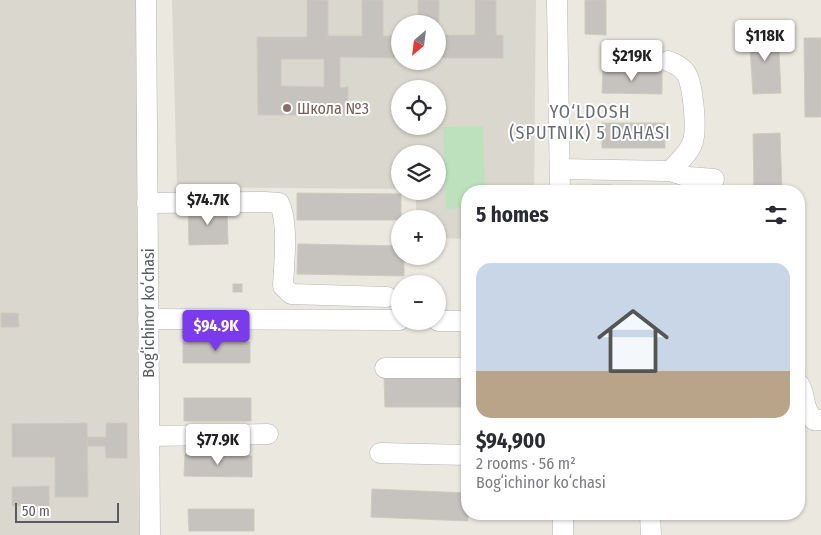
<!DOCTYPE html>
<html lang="en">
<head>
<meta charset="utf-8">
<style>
	:root { --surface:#fff; --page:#f2f2f3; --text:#2b2b33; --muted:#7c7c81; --line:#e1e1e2; --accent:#7c3aed }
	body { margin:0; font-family:"Fira Sans Condensed",sans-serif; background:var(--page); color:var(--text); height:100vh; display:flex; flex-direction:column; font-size:19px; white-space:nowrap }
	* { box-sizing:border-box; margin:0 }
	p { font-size:16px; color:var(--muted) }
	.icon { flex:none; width:28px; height:28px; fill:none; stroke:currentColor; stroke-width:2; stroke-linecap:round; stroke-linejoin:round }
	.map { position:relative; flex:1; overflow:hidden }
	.panel { position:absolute; left:461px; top:185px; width:344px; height:335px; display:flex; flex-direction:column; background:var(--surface); border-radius:20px; box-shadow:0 1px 4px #0004 }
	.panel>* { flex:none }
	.needle { width:32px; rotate:208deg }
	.fabs { position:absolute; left:391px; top:15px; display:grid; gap:10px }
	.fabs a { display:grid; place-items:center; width:55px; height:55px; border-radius:50%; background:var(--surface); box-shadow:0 1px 4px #0004; font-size:25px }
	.scale { position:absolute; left:15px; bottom:12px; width:104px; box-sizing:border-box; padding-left:5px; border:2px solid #585b60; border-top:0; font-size:14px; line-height:18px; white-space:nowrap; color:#585b60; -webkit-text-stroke:4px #fff; paint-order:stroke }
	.price { position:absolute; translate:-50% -42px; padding:0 11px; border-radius:5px; background:#fff; color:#222; font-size:16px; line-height:32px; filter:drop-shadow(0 1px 2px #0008) }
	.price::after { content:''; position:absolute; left:50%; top:30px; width:15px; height:11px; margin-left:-8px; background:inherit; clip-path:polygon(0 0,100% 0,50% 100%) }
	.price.on { background:var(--accent); color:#fff }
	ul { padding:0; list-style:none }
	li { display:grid; align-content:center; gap:10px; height:265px; padding:0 15px }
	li+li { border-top:1px solid var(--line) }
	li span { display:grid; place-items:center; height:155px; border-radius:15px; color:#555 }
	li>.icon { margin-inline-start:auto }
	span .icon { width:90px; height:90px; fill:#fffc; stroke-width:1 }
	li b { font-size:21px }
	h2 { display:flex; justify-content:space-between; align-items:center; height:60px; padding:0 15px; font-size:21px }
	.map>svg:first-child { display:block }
</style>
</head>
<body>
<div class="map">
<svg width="821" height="535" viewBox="0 0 821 535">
	<rect width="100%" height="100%" fill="#eae8df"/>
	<!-- education -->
	<g fill="#dad7ce" fill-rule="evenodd">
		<polygon points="0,0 138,0 139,535 0,535"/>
		<path d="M172,0h364l-2,191h-66l-1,48 -29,-1v-19h-22v-28h22v-37h-38v35l-223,-2zM400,24h38v37h-38zM400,89h38v37h-38z"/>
	</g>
	<!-- green -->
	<polygon fill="#bde1bd" points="483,126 485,191 468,191 467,208 446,209 443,127"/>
	<!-- building -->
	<g fill="#c6c2bd" stroke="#cecabe" fill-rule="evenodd">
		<path d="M307,0h21v36h34v-36h21v36h17v22l-60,-1v31l8,-1v28h-90l-1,-78h50zM281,59h43v28l-43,-1z"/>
		<polygon points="418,0 439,0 439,35 475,35 475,0 496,0 496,35 503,35 503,58 438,58 438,24 418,24"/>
		<polygon points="585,0 606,0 606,35 585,34"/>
		<polygon points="778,31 781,93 753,94 749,32"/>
		<polygon points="804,38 821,38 821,117 805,117"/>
		<polygon points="603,70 662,71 662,94 602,93"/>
		<rect x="602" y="123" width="63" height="25"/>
		<polygon points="780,133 782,191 754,191 753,134"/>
		<rect x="592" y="185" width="19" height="6"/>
		<polygon points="297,193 401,194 401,219 400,220 297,220"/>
		<polygon points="188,207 227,207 228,244 189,245"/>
		<polygon points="298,244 400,246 400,256 404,256 404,276 297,274"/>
		<rect x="233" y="284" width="9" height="8"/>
		<polygon points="1,313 18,313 19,327 1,327"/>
		<polygon points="183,341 250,342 250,363 183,363"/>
		<polygon points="384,377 468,377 468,407 385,407"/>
		<rect x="184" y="398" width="67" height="23"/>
		<polygon points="87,423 88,497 55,497 55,457 12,457 12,424"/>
		<polygon points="106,423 127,423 127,458 106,458 105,446 87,446 87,437 106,437"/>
		<polygon points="185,454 252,456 252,477 184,476"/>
		<rect x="799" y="482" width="2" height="26"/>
		<polygon points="49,486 49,506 12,506 12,487"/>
		<polygon points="372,489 468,493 468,521 371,517"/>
		<polygon points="188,509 254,509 254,531 189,531"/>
	</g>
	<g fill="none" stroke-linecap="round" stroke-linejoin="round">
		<!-- minor casing -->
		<g stroke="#b2b5ba" stroke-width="21">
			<g id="minor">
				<polyline points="146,0 150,535"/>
				<polyline points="557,0 560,191"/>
				<path d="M668,61c7,3 15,6 19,14 6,12 10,53 6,66 -3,12 -15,21 -23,30"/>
				<polyline points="560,169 670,171 689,177 714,179"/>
				<path d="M147,203l118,-1 14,1c10,19 5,61 4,83l8,8 96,3"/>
				<polyline points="148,319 400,320"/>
				<polyline points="438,321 468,321"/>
				<polyline points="385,368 468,368"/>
				<path d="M799,384c8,13 2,22 15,36h7"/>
				<polyline points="149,436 268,434"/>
				<polyline points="380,453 468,455"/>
				<polyline points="563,514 563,535"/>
				<polyline points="650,514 651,535"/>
			</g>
		</g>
		<!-- minor -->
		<use href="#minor" stroke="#fff" stroke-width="20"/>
	</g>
	<!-- markers -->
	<circle fill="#8d6e63" stroke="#fff" stroke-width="2" cx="287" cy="108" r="5"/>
	<g text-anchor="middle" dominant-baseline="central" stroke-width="4" stroke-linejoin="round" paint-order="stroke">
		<!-- education labels -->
		<g font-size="16" fill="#785e54" stroke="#fff" text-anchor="start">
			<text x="297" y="108">Школа №3</text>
		</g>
		<!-- street labels -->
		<g font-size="16" fill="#585b60" stroke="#fff">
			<text transform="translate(148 313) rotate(-90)">Bogʻichinor koʻchasi</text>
		</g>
		<!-- neighbourhood labels -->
		<g font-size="18" letter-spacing="1" fill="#696d72" stroke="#fff">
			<text x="590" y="112">YO‘LDOSH<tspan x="590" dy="21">(SPUTNIK) 5 DAHASI</tspan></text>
		</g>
	</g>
</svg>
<div class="fabs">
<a><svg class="needle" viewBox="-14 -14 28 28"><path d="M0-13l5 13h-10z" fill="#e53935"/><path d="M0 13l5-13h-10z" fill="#7c7c81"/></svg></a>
<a><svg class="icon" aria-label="locate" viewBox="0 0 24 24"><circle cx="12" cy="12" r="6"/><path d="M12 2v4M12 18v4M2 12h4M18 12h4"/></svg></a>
<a><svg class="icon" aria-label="layers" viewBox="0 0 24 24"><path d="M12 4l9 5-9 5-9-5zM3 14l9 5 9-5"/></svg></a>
<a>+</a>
<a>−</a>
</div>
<div class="scale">50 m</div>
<b class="price" style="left:765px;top:62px">$118K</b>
<b class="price" style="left:632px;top:82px">$219K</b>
<b class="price" style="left:208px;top:226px">$74.7K</b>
<b class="price on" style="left:216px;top:352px">$94.9K</b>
<b class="price" style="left:218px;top:466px">$77.9K</b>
<section class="panel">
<h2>5 homes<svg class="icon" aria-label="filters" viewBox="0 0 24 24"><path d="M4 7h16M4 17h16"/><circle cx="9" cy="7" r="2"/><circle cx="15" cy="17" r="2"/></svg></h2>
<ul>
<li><span style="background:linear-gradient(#c9d6e8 70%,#b9a48a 0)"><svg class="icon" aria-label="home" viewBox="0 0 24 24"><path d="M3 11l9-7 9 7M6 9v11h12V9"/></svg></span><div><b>$94,900</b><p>2 rooms · 56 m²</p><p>Bogʻichinor koʻchasi</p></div></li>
</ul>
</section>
</div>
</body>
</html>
